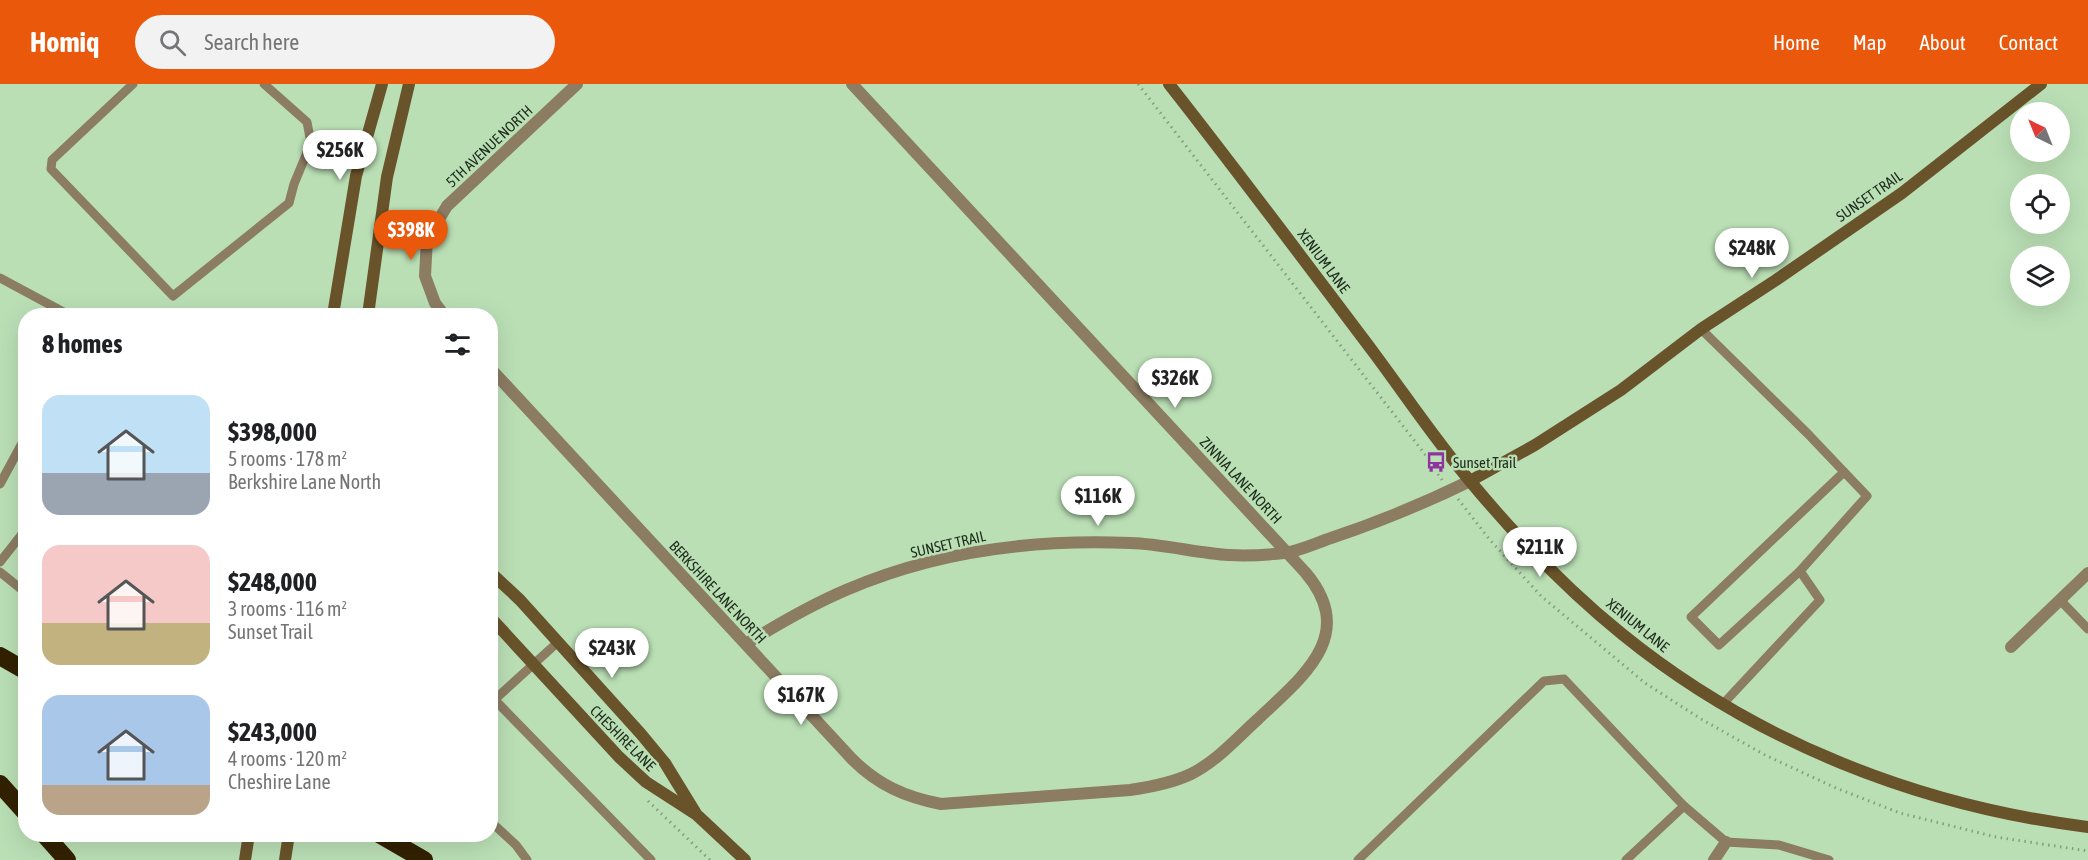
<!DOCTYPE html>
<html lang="en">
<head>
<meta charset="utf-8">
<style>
	:root { --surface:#fff; --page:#f2f2f2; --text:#202124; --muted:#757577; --accent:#ea580c }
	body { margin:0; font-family:"Asap Condensed",sans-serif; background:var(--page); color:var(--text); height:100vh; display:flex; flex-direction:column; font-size:22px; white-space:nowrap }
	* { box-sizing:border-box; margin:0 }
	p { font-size:20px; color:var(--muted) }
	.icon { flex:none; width:33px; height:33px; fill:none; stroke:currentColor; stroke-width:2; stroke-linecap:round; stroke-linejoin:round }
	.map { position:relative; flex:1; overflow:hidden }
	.details { position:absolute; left:18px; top:224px; width:480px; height:534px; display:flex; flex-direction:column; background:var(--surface); border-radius:24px; box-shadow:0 6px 24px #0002 }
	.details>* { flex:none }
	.needle { width:39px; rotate:317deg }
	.tools { position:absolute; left:2010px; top:18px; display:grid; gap:12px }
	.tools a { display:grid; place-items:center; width:60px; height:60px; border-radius:50%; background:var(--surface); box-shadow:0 6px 24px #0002; font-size:30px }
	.price { position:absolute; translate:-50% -51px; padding:0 14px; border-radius:21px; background:#fff; color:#222; font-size:20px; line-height:39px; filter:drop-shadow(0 2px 3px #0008) }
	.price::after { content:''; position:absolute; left:50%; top:36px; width:18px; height:14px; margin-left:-9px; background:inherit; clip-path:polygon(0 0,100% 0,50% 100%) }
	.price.on { background:var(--accent); color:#fff }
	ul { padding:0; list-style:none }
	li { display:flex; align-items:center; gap:18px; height:150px; padding:0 24px }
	li span { display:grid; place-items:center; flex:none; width:168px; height:120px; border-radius:18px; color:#555 }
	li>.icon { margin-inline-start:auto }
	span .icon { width:72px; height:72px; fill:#fffc; stroke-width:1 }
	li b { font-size:26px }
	h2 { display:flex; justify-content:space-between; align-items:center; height:72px; padding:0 24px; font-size:26px }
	header { display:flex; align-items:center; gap:36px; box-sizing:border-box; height:84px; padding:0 30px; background:var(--accent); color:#fff }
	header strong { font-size:28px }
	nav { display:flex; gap:33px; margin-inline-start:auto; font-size:21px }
	.search { width:420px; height:54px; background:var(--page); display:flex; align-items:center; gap:15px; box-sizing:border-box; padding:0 21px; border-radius:33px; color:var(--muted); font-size:22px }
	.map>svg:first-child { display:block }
</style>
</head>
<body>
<header>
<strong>Homiq</strong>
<div class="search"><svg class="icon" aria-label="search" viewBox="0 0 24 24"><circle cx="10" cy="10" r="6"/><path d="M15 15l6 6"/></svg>Search here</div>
<nav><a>Home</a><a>Map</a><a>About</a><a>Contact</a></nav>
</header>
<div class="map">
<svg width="2088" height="776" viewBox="0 0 2088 776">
	<rect width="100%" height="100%" fill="#badfb5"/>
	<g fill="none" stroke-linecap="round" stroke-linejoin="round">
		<!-- path -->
		<g stroke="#829f7e" stroke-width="3" stroke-dasharray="1.5 4.5" stroke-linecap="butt">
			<polyline points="1138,0 1427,373 1442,396"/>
			<polyline points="1458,415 1490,456 1541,512 1645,599 1701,635 1765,671 1836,704 1900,729 1996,753 2088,767"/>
			<polyline points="648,717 710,776"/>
		</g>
		<!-- lane -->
		<g stroke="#8b7c62" stroke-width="9">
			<polyline points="133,0 52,76 51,85 173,212 289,119 294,100 311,59 307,38 264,0"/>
			<polyline points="0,194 69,231"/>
			<polyline points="1701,245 1808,350 1867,412 1800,487 1820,516 1722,621"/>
			<polyline points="0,400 26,352"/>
			<polyline points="0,478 26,445"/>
			<polyline points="1800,487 1719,561 1691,533 1844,388"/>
			<polyline points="0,488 26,509"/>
			<polyline points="2060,516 2088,545"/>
			<polyline points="490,611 651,776"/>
			<polyline points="492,618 558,558"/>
			<polyline points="1684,722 1726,758 1779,761 1829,776"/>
			<polyline points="490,737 516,761 527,776"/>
			<polyline points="1358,776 1544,597 1564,595 1684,722 1626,776"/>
		</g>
		<!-- street -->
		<g stroke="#8b7c62" stroke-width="12">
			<polyline points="444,231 435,219 425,192 427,155 447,122 577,0"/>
			<path d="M490,284l362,391c26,26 53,38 89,45l189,-14c21,-3 42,-7 61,-16 26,-13 46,-36 67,-55 44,-42 101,-84 47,-147l-453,-488"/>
			<path d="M746,560c32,-20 65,-39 100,-54 90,-39 188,-51 284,-47 34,1 66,10 99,12 18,1 37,0 55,-2 16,-2 32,-10 47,-15 48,-16 94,-35 139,-57"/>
			<polyline points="2011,563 2088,489"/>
			<polyline points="1714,776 1726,758"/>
		</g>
		<!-- secondary -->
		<g stroke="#69532a" stroke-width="12">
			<path d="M1169,0c70,89 137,179 205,269 32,43 62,88 96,128 44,53 99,110 152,153 133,108 297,172 466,193"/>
			<polyline points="333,231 356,92 382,0"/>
			<polyline points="368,231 387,93 409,0"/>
			<polyline points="1470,397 1535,361 1621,306 1701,245 1776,196 1902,109 2041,0"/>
			<polyline points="490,488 520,516 641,650 665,679 695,728"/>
			<polyline points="490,533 619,673 646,698 697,731 745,776"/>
			<polyline points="245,776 249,750"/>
			<polyline points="285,776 289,750"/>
		</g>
		<!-- highway -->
		<g stroke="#322100" stroke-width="18">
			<polyline points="0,572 26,587"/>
			<polyline points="0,700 26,729"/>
			<polyline points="44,750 67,776"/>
			<polyline points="379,750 424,776"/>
		</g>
	</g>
	<!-- icons -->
	<defs>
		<g id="bus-bare" transform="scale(1.62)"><path d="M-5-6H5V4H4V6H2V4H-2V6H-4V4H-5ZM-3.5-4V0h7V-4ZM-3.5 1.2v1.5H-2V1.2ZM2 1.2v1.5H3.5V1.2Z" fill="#8f349e" stroke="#badfb5" stroke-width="2.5" paint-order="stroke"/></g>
	</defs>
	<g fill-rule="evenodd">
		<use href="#bus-bare" x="1436" y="378"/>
	</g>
	<g text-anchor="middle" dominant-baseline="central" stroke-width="5" stroke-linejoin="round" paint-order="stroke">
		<!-- street labels -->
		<g font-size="15" fill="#202e1e" stroke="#badfb5">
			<text transform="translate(489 62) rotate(-43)">5TH AVENUE NORTH</text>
			<text transform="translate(1869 112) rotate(-35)">SUNSET TRAIL</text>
			<text transform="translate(1324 177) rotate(53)">XENIUM LANE</text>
			<text transform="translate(1241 396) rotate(47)">ZINNIA LANE NORTH</text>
			<text transform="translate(948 460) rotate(-13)">SUNSET TRAIL</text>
			<text transform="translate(718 508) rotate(47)">BERKSHIRE LANE NORTH</text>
			<text transform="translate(1638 541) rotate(39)">XENIUM LANE</text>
			<text transform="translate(623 654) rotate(45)">CHESHIRE LANE</text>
		</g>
		<!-- poi labels -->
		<g font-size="15" fill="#202e1e" stroke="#badfb5" text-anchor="start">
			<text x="1453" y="378">Sunset Trail</text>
		</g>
	</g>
</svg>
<div class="tools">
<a><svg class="needle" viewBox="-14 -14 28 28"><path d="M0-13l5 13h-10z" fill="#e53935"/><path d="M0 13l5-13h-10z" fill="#757577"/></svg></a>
<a><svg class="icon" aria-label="locate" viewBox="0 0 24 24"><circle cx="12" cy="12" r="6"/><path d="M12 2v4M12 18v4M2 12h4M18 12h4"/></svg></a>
<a><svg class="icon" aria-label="layers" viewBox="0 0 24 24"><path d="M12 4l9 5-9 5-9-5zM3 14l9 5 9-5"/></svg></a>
</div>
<b class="price" style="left:340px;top:97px">$256K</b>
<b class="price on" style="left:411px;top:177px">$398K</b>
<b class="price" style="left:1752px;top:195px">$248K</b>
<b class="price" style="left:1175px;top:325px">$326K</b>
<b class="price" style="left:1098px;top:443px">$116K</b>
<b class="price" style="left:1540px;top:494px">$211K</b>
<b class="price" style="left:612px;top:595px">$243K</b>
<b class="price" style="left:801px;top:642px">$167K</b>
<section class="details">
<h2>8 homes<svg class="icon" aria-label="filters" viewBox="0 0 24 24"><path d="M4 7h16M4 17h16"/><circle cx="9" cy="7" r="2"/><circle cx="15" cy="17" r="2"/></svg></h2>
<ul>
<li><span style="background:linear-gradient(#bfe0f5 65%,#9aa5b1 0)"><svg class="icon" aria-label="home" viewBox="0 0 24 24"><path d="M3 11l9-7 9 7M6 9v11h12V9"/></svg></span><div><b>$398,000</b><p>5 rooms · 178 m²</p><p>Berkshire Lane North</p></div></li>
<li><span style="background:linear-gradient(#f6c9c9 65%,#c2b280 0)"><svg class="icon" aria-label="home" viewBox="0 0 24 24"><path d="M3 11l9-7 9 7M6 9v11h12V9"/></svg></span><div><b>$248,000</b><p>3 rooms · 116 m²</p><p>Sunset Trail</p></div></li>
<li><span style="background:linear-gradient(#a9c7e8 75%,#b9a48a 0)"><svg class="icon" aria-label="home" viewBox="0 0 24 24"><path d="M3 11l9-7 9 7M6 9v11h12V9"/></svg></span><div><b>$243,000</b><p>4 rooms · 120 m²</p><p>Cheshire Lane</p></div></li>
</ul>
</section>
</div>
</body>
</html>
